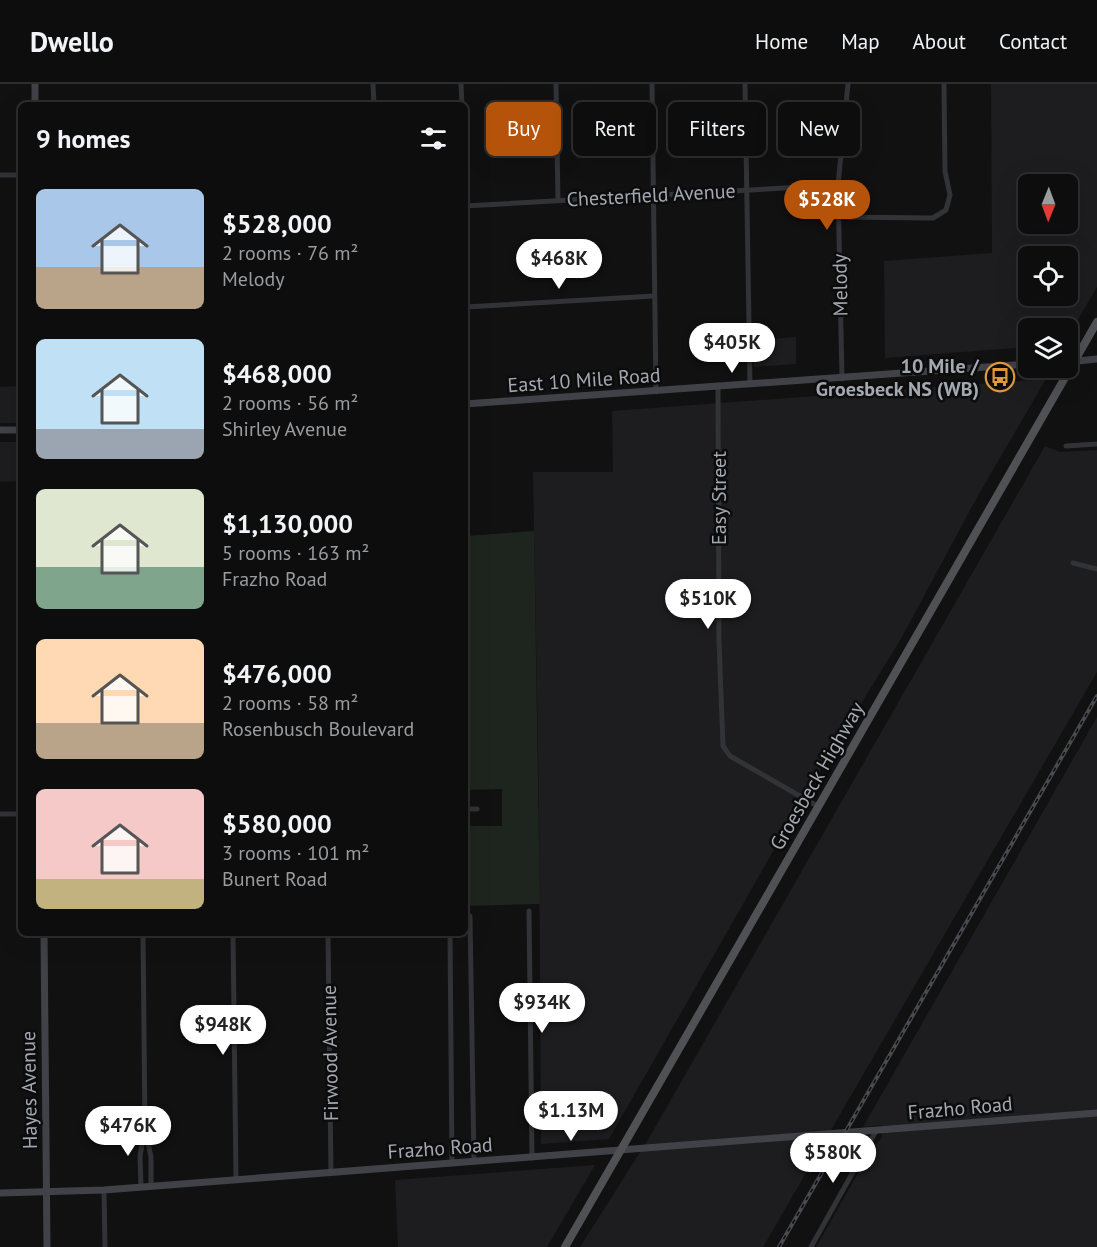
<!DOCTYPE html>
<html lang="en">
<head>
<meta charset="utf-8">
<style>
	:root { --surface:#0d0d0e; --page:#161617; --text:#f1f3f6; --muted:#9a9c9e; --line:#2d2d2e; --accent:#b45309 }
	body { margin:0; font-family:"PT Sans",sans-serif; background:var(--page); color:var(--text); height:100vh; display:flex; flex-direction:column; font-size:22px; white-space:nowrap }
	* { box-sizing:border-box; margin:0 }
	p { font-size:20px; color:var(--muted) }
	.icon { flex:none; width:33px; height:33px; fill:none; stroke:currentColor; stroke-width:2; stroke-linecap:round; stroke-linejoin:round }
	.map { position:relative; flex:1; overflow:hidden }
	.sheet { position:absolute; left:18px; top:18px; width:450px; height:834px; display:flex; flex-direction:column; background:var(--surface); border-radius:9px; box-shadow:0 6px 24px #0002,0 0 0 2px var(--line) }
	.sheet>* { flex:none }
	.banner { position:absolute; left:486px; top:18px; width:520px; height:54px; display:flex; gap:12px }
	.needle { width:39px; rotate:181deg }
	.fabs { position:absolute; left:1018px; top:90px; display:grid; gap:12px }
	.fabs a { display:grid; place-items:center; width:60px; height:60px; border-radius:9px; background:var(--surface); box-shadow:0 6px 24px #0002,0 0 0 2px var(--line); font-size:30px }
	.price { position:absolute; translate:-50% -51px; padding:0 14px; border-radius:21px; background:#fff; color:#222; font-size:20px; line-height:39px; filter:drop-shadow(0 2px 3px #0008) }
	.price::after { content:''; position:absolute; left:50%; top:36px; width:18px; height:14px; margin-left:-9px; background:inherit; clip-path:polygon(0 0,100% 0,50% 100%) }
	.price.active { background:var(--accent); color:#fff }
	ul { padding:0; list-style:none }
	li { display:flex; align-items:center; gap:18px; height:150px; padding:0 18px }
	li span { display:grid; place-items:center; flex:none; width:168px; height:120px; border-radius:9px; color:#555 }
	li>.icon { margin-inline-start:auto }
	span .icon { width:72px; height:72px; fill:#fffc; stroke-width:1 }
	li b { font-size:26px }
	h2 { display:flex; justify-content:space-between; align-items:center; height:72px; padding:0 18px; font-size:26px }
	.pill { padding:0 21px; border-radius:9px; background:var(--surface); box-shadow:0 6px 24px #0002,0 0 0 2px var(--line); font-size:21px; line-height:54px }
	.pill.active { background:var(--accent); color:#fff }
	header { display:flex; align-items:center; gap:36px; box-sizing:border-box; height:84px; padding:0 30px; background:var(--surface); border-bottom:2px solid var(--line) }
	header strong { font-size:28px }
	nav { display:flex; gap:33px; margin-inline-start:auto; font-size:21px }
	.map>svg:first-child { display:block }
</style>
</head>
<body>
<header>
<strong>Dwello</strong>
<nav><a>Home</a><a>Map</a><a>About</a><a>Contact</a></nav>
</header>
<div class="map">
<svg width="1097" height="1163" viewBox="0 0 1097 1163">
	<rect width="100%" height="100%" fill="#111112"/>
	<!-- built -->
	<g fill="#1d1d1f" fill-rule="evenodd">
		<path d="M991,0h106v203l-29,50v-9h-39v19l-144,11 -1,-97 108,-8zM1029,100h39v40h-39zM1029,172h39v40h-39z"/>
		<polygon points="796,253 796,280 754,283 754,256"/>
		<polygon points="1046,295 975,417 902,553 807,708 609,1055 541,1060 539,724 533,388 613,388 612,327"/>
		<polygon points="21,302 21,339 0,339 0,303"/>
		<polygon points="0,358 21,358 21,397 0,398"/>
		<polygon points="1045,362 1060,368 1097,366 1097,588 1086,607 763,1163 580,1163 649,1054"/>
		<polygon points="1097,633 1097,1163 816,1163 873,1063 882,1054 882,1041 863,1043"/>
		<polygon points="595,1081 547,1163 398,1163 395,1096"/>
	</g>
	<!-- green -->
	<polygon fill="#1e241e" points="534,447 540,820 465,822 465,742 502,742 502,705 465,706 465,452"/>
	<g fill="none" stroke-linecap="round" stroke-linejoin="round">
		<!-- street -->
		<g stroke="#323337" stroke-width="5">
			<polyline points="373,0 374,21"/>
			<polyline points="461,0 462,21"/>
			<polyline points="556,0 558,116"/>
			<polyline points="652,0 656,308"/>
			<polyline points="745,0 750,301"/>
			<polyline points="0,91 21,91"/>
			<polyline points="465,122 838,101"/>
			<polyline points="838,133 933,134 946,126 950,111 945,87 944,0"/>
			<polyline points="465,223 654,212"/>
			<polyline points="842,295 838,101 848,0"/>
			<polyline points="718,304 719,557 723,662 730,672 819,723"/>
			<polyline points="1066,362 1097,360"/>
			<polyline points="1073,479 1097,485"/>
			<polyline points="465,725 477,725"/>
			<polyline points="0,730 21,730"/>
			<polyline points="529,827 532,1074"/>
			<polyline points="470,832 474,1078"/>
			<polyline points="233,849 236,1095"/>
			<polyline points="328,849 331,1088"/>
			<polyline points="450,849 452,1080"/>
			<polyline points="146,1049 151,1073 151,1102"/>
			<polyline points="141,1103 140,1072 145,1045 143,849"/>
			<polyline points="104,1106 105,1163"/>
			<polyline points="811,1163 876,1047"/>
		</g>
		<!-- secondary -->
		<g stroke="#404247" stroke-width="7">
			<polyline points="35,0 35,21"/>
			<polyline points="1068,278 1097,275"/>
			<polyline points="465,320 1029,280"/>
			<polyline points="0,346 21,346"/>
			<polyline points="44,849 47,1163"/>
			<polyline points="0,1109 104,1106 1097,1029"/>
		</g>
		<!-- primary -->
		<polyline stroke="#4f5155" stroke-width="8" points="565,1163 1097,238"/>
		<!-- rail casing -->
		<g stroke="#494b50" stroke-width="4">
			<polyline id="rail" points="779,1163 1097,612"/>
		</g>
		<!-- rail -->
		<use href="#rail" stroke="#0c0c0d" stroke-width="1.5" stroke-dasharray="4.5" stroke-linecap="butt"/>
	</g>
	<!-- icons -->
	<defs>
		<g id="bus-ring" transform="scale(1.5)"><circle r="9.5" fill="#0c0c0d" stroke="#df993c" stroke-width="1.5"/><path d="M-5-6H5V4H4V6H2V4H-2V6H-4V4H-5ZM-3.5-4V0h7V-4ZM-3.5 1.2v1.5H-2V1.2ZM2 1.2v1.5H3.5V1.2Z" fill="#df993c"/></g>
	</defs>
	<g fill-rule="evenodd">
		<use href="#bus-ring" x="1000" y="293"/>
	</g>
	<g text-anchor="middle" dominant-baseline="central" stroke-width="5" stroke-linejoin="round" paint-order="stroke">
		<!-- street labels -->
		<g font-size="20" fill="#a4a9b1" stroke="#0c0c0d">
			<text transform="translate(651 111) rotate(-3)">Chesterfield Avenue</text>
			<text transform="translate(840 201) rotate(-91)">Melody</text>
			<text transform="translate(584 296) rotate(-4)">East 10 Mile Road</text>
			<text transform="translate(719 414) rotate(-90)">Easy Street</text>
			<text transform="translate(817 692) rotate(-60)">Groesbeck Highway</text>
			<text transform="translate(330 969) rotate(-91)">Firwood Avenue</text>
			<text transform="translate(29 1006) rotate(-91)">Hayes Avenue</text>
			<text transform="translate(960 1024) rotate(-5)">Frazho Road</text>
			<text transform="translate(440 1064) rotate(-4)">Frazho Road</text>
		</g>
		<!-- poi labels -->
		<g font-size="20" font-weight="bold" fill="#a4a9b1" stroke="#0c0c0d" text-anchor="end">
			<text x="979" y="282">10 Mile /<tspan x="979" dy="23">Groesbeck NS (WB)</tspan></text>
		</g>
	</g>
</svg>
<div class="fabs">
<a><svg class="needle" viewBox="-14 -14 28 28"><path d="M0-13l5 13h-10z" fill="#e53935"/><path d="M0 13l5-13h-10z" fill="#9a9c9e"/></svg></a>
<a><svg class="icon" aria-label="locate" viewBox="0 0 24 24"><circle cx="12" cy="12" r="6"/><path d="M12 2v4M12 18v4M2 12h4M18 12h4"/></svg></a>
<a><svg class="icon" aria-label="layers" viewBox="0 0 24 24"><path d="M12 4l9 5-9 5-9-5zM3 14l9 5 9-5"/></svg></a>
</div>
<b class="price active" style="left:827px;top:147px">$528K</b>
<b class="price" style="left:559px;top:206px">$468K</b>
<b class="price" style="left:732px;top:290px">$405K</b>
<b class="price" style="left:708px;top:546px">$510K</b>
<b class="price" style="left:542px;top:950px">$934K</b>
<b class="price" style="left:223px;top:972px">$948K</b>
<b class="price" style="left:571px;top:1058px">$1.13M</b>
<b class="price" style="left:128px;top:1073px">$476K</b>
<b class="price" style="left:833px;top:1100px">$580K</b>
<div class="banner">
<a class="pill active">Buy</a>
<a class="pill">Rent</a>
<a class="pill">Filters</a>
<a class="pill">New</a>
</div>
<section class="sheet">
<h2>9 homes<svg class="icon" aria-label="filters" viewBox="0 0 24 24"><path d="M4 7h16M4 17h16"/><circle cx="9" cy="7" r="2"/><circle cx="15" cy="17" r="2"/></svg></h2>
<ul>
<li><span style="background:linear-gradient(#a9c7e8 65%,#b9a48a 0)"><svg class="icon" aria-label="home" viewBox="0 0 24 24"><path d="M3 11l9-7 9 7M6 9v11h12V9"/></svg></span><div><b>$528,000</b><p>2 rooms · 76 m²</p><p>Melody</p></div></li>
<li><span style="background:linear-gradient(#bfe0f5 75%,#9aa5b1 0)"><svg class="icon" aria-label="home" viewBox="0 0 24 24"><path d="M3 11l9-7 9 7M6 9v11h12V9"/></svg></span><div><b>$468,000</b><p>2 rooms · 56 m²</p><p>Shirley Avenue</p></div></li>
<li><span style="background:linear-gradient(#dfe7d0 65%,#7fa58c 0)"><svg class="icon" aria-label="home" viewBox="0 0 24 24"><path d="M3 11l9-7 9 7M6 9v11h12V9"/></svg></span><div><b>$1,130,000</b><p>5 rooms · 163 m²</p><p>Frazho Road</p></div></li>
<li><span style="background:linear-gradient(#ffd9b3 70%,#b9a48a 0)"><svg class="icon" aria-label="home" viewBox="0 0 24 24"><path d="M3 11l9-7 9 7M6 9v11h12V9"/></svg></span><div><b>$476,000</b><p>2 rooms · 58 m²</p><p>Rosenbusch Boulevard</p></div></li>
<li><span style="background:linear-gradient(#f6c9c9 75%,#c2b280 0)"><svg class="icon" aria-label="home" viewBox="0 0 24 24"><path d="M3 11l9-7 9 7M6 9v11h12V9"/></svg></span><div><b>$580,000</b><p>3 rooms · 101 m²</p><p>Bunert Road</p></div></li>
</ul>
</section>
</div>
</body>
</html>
